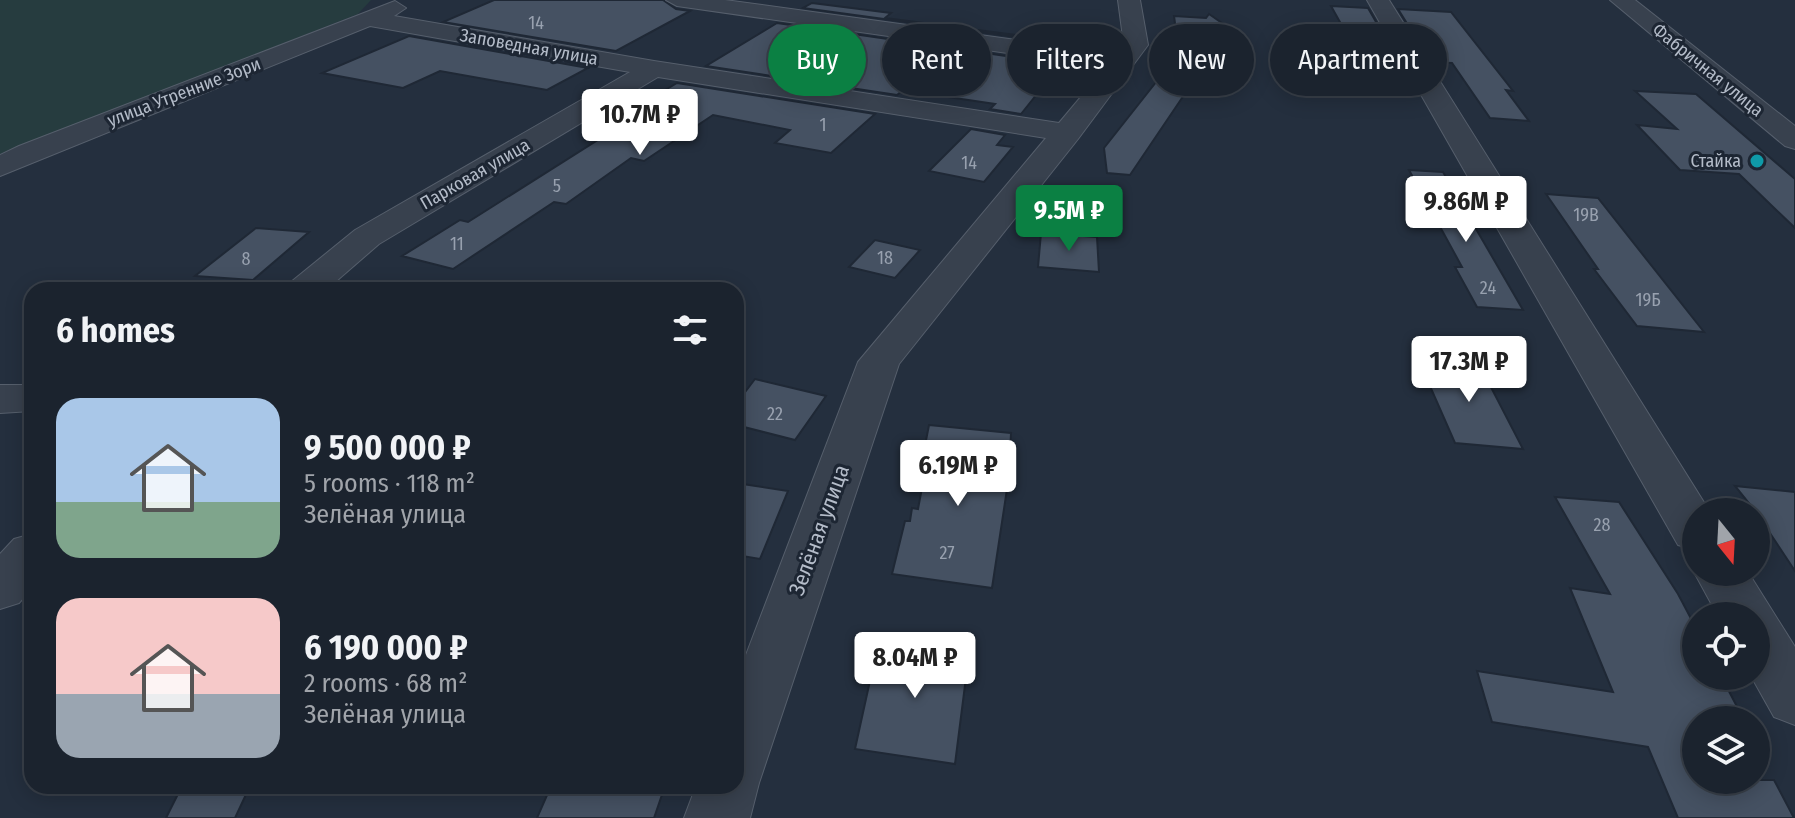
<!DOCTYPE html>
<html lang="en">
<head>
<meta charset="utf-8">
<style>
	:root { --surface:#1b232e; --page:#242b36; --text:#f1f3f6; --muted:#a0a4aa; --line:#39404a; --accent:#0b8043 }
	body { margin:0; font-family:"Fira Sans Condensed",sans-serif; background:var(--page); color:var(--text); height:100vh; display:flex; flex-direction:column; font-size:30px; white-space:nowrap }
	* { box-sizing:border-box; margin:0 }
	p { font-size:26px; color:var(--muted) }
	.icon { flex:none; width:44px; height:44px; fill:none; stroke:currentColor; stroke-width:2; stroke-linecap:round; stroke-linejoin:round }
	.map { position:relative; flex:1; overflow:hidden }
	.panel { position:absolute; left:24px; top:282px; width:720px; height:512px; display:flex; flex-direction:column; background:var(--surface); border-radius:24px; box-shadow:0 4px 20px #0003,0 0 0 2px var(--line) }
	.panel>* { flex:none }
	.top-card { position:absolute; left:768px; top:24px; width:760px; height:72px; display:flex; gap:16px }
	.needle { width:52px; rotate:162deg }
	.buttons { position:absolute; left:1682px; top:498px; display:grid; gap:16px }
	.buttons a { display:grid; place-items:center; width:88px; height:88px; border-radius:50%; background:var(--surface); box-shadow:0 4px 20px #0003,0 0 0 2px var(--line); font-size:40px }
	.price { position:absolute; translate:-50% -68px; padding:0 18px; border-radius:8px; background:#fff; color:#222; font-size:26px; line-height:52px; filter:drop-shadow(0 2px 4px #0008) }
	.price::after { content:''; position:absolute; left:50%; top:48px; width:24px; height:18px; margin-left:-12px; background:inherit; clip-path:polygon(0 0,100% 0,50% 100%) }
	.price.on { background:var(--accent); color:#fff }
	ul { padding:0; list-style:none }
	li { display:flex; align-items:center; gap:24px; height:200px; padding:0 32px }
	li span { display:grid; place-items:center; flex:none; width:224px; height:160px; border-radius:24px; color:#555 }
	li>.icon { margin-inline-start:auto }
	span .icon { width:96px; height:96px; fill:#fffc; stroke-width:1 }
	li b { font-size:34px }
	h2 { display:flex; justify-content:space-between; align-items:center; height:96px; padding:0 32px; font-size:34px }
	.chip { padding:0 28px; border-radius:36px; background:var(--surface); box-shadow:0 4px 20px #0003,0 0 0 2px var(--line); font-size:28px; line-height:72px }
	.chip.on { background:var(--accent); color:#fff }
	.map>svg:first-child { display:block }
</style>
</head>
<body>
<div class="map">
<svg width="1795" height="818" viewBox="0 0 1795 818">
	<rect width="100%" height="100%" fill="#242f3e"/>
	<!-- green -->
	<polygon fill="#263c3f" points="0,0 371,0 358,14 0,154"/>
	<!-- building -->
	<g fill="#455162" stroke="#1f2835" stroke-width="2">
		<polygon points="494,0 663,0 676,9 690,11 616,51 443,22"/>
		<polygon points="812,3 891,13 885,18 1078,43 1076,45 803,8"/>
		<polygon points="1331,6 1368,8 1398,60 1342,58 1320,23 1341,24"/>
		<polygon points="1398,9 1451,12 1513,91 1506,90 1529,121 1490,118 1452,63 1431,62"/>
		<polygon points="1209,14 1229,28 1217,46 1220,59 1209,58 1130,175 1107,173 1104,148 1179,53 1174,16 1206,18"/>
		<polygon points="777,23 1061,64 1021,114 990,109 995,104 921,93 902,91 897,95 706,66"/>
		<polygon points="409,36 588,68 547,90 440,71 403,88 322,73"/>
		<polygon points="677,83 875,114 831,153 775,143 790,130 713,115 644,161 631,158 566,204 554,202 453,269 402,256 460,220 468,222 634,117 623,115"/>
		<polygon points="1635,91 1696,94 1795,179 1795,228 1739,174 1680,170 1637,125 1677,129"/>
		<polygon points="971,129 1005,135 997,145 1013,147 984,182 929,171"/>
		<polygon points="1409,170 1443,172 1523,310 1477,307 1455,267 1462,267"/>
		<polygon points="1546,194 1598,198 1704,332 1637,326 1594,269 1598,269"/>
		<polygon points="256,228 309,232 253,280 195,276"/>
		<polygon points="1041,233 1097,237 1099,272 1038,267"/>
		<polygon points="875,240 920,250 895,278 849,267"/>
		<polygon points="1418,359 1479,364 1523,449 1455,443"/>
		<polygon points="755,379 826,396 795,440 736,425 736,404"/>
		<polygon points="929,425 1011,433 1009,476 992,588 892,574 905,521 910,521 912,508 918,509 925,472 920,471"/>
		<polygon points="736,483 788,491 760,559 736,555"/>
		<polygon points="1735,486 1795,492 1795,571 1756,512"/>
		<polygon points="1555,497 1619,502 1678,594 1696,628 1696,676 1721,676 1744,720 1696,720 1696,780 1774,780 1794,818 1678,818 1648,747 1492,722 1477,671 1613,692 1570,588 1610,594"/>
		<polygon points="880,635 970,646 955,764 855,749"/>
		<polygon points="182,786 250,786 235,818 166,818"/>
		<polygon points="551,786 665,786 654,818 537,818"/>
	</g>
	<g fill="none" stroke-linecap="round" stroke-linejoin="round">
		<!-- minor casing -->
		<g stroke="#565f6c" stroke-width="2">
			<g id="minor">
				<polygon points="666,0 725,0 1117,54 1124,45 1118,0 1140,0 1148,45 1078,139 899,364 759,783 750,818 684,818 696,786 736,786 736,681 858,362 1046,138 658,77 379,244 326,290 285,290 291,282 355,230 630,72 370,26 0,176 0,155 19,146 395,1 406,8 394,16 654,61 1059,123 1106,67 677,6"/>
				<polygon points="1367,0 1389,0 1710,512 1696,512 1696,550 1678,545"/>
				<polygon points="1610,0 1635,0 1795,126 1795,149 1785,146"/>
				<polygon points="0,385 32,385 32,411 0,413"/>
				<polygon points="32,534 32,588 19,603 0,609 0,554 14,539"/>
				<polygon points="1696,568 1696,572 1748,572 1795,647 1795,725 1774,717 1751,676 1756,676 1756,616 1718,616 1694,572"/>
			</g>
		</g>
		<!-- minor -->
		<use href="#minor" fill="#38414e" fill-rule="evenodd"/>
	</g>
	<!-- markers -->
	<circle fill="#0f9aa8" stroke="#1d2633" stroke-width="3" cx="1757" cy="161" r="8"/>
	<g text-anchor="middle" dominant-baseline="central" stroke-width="6" stroke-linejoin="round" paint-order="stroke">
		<!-- number labels -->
		<g font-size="18" fill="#98a1af">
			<text x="536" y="23">14</text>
			<text x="823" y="125">1</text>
			<text x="969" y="163">14</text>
			<text x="557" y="186">5</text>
			<text x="1586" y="215">19В</text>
			<text x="457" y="244">11</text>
			<text x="885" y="258">18</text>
			<text x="246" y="259">8</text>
			<text x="1488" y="288">24</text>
			<text x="1648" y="300">19Б</text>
			<text x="775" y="414">22</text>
			<text x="1602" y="525">28</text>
			<text x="947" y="553">27</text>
		</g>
		<!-- far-street labels -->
		<g font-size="18" fill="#b4bcc9" stroke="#1d2633">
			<text transform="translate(529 47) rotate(10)">Заповедная улица</text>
			<text transform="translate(1708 70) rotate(39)">Фабричная улица</text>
			<text transform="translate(184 92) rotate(-21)">улица Утренние Зори</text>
			<text transform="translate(475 174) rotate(-30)">Парковая улица</text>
		</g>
		<!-- far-poi labels -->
		<g font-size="18" fill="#b4bcc9" stroke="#1d2633" text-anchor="end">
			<text x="1741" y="161">Стайка</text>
		</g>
		<!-- street labels -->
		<g font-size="22" fill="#b4bcc9" stroke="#1d2633">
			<text transform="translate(819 530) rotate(-70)">Зелёная улица</text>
		</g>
	</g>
</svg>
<div class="buttons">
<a><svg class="needle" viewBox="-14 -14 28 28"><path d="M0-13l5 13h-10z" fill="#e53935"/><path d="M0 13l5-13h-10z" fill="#a0a4aa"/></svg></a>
<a><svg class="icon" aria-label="locate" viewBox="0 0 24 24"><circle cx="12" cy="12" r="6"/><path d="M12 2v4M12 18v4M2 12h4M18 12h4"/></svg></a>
<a><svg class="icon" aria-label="layers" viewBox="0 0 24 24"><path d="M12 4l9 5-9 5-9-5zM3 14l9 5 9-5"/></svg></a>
</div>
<b class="price" style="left:640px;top:157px">10.7M ₽</b>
<b class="price" style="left:1466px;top:244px">9.86M ₽</b>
<b class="price on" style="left:1069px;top:253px">9.5M ₽</b>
<b class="price" style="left:1469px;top:404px">17.3M ₽</b>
<b class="price" style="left:958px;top:508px">6.19M ₽</b>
<b class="price" style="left:915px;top:700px">8.04M ₽</b>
<div class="top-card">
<a class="chip on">Buy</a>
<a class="chip">Rent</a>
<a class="chip">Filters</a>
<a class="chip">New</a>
<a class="chip">Apartment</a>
</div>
<section class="panel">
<h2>6 homes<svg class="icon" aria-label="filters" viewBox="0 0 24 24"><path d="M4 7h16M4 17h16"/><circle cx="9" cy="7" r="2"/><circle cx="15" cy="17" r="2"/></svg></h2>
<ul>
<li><span style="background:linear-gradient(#a9c7e8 65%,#7fa58c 0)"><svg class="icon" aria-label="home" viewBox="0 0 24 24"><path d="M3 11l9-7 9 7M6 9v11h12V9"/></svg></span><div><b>9 500 000 ₽</b><p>5 rooms · 118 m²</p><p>Зелёная улица</p></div></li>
<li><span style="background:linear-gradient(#f6c9c9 60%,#9aa5b1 0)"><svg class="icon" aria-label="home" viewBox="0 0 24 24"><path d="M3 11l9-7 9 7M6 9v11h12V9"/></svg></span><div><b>6 190 000 ₽</b><p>2 rooms · 68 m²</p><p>Зелёная улица</p></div></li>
</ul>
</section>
</div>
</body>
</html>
